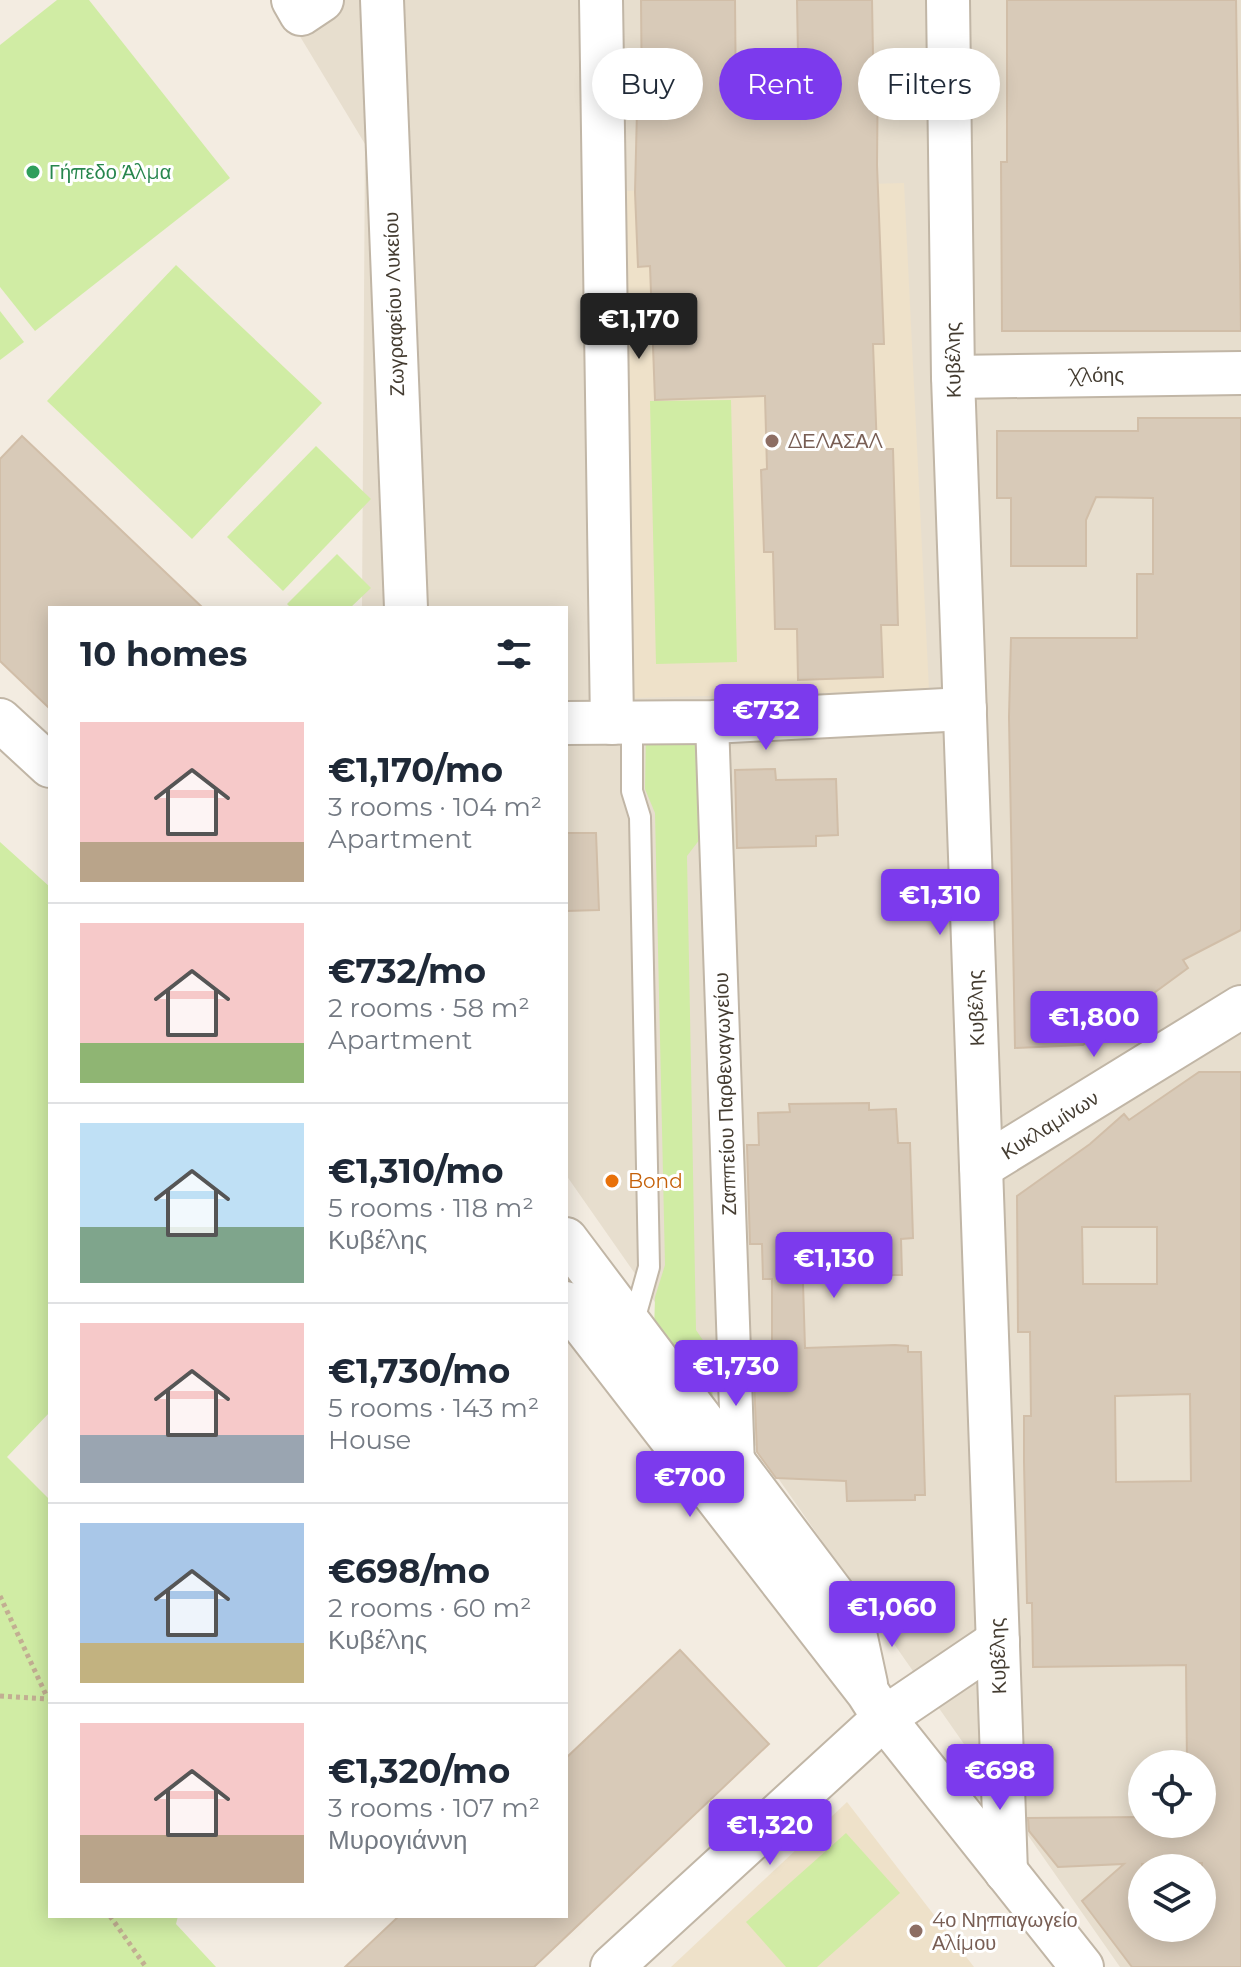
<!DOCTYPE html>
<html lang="en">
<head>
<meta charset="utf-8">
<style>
	:root { --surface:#fff; --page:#f2f2f3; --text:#1f2937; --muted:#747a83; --line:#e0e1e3; --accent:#7c3aed }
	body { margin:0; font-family:Montserrat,sans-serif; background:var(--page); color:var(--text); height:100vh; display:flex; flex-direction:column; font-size:30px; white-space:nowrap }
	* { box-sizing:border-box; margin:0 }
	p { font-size:26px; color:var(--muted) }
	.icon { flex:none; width:44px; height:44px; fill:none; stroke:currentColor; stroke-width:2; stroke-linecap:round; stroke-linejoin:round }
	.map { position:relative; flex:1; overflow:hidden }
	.side { position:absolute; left:48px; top:606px; width:520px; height:1312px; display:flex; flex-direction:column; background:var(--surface); border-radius:0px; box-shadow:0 4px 20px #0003 }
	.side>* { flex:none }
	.guide { position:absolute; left:592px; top:48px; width:528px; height:72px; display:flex; gap:16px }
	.fabs { position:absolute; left:1128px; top:1750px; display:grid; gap:16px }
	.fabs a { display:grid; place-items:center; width:88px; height:88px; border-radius:50%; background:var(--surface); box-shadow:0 4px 20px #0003; font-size:40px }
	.price { position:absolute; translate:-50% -68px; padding:0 18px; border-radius:8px; background:var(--accent); color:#fff; font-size:26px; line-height:52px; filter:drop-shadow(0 2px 4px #0008) }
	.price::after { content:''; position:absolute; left:50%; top:48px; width:24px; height:18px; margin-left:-12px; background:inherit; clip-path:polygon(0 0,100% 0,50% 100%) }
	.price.current { background:#222; color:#fff }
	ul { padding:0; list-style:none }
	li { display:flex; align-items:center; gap:24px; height:200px; padding:0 32px }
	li+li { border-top:2px solid var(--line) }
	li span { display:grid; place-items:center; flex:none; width:224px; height:160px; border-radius:0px; color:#555 }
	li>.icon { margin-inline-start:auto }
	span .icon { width:96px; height:96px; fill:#fffc; stroke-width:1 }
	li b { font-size:34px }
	h2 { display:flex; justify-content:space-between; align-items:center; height:96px; padding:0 32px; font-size:34px }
	.chip { padding:0 28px; border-radius:36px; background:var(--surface); box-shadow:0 4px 20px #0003; font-size:28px; line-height:72px }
	.chip.current { background:var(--accent); color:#fff }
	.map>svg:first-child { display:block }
</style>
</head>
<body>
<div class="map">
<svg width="1241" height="1967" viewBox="0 0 1241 1967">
	<rect width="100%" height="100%" fill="#f3ece1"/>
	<!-- residential -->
	<path fill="#e7dece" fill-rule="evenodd" d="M278,0h963v1967h-121l-554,-792v-567h-204l3,-464zM1142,1764h60v60h-60zM1142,1868h60v60h-60z"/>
	<!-- education -->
	<g fill="#eee1c9">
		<polygon points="904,183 929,690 634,698 620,191"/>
		<polygon points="847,1802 974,1967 671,1967"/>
	</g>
	<!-- grass -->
	<g fill="#d0eca4">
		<polygon points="57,0 89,0 230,178 35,331 0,287 0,45"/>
		<polygon points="176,265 322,403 192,539 47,401"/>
		<polygon points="0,311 24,342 0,360"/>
		<polygon points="731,400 737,662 656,664 650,401"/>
		<polygon points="316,446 371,499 283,591 227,537"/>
		<polygon points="337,554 371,588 350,608 291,608 287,604"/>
		<polygon points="646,735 699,735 700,839 687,856 696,1330 713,1355 712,1427 705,1460 566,1274 566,1255 653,1368 655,1297 665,1265 655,813 645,789"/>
		<polygon points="0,842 50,887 50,1412 7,1457 50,1500 50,1916 178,1916 176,1924 216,1967 0,1967"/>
		<polygon points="846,1833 900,1893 817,1967 786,1967 746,1922"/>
	</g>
	<!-- building -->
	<g fill="#d8cab8" stroke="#d1bea8" stroke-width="2" fill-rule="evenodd">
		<polygon points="641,0 735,0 736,109 799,109 797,0 872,0 873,56 878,56 877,165 884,344 873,344 877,449 893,449 898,625 881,625 883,677 798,680 797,629 775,629 773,552 764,552 761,470 767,469 765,396 655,400 650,266 638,267 635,192 637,110 642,110"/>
		<polygon points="1007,0 1236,0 1241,331 1002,331 1001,162 1007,162"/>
		<polygon points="1138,418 1241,418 1241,930 1183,960 1188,968 1083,1045 1015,1048 1009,717 1011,638 1137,638 1137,574 1153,574 1153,498 1096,497 1086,520 1086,566 1011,566 1011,498 997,498 997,431 1138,431"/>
		<polygon points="22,436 203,608 50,608 50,709 0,661 0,459"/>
		<polygon points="775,769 776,780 836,779 838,835 816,836 816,846 737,848 735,770"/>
		<polygon points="566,833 596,833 599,910 566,911"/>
		<path d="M1199,1072h42v895h-109l-50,-66 42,-37 -66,3 -29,-36 -1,-13 114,-1v7h60v-60h-15l-1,-99 -153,2 -1,-64h-5l-3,-141v-46h7l-1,-84h-12l-1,-136 73,-52 34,-30 5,6zM1082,1227h75v57h-74zM1190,1394l1,87 -75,1 -1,-86zM1202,1863v65h-60v-64z"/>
		<polygon points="869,1103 869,1110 896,1109 898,1143 910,1143 913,1238 901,1239 902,1275 889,1275 889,1280 803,1283 805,1348 895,1345 908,1346 908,1352 921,1352 925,1495 915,1495 915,1500 847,1501 846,1481 776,1478 757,1452 753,1356 760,1356 760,1343 772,1342 772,1279 763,1279 762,1244 750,1244 747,1145 759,1145 758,1113 790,1112 789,1104"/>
		<polygon points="680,1650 769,1744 534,1967 345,1967 399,1916 566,1916 566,1758"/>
	</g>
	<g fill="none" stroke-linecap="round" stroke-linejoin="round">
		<!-- service casing -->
		<g stroke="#c1b6a6" stroke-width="24">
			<polyline id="service" points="632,722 632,791 640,817 649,1267 633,1324"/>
		</g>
		<!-- pedestrian casing -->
		<g stroke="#c1b6a6" stroke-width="36">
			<polyline id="pedestrian" points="712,722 738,1466"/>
		</g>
		<!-- minor casing -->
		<g stroke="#c1b6a6" stroke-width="46">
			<g id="minor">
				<polyline points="293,0 301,14 322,0"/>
				<polyline points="382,0 406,608"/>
				<polyline points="601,0 612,723"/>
				<polyline points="948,0 953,377 1006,1872"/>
				<polyline points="953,377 1241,373"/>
				<polyline points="0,720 50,766"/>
				<polyline points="566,723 712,722 965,709"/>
				<polyline points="981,1167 1241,1007"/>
				<polyline points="566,1239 852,1619 866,1684"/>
				<polyline points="566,1303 868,1693 884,1718 1082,1967"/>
				<polyline points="612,1967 884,1718 998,1641"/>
			</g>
		</g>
		<!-- path -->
		<g stroke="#c2ae92" stroke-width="5" stroke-dasharray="4 4" stroke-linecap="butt">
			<polyline points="0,1596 47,1697"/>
			<polyline points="0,1696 50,1699"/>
			<polyline points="110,1916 146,1967"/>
		</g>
		<!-- service -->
		<use href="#service" stroke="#fff" stroke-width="20"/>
		<!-- pedestrian -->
		<use href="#pedestrian" stroke="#fff" stroke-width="32"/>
		<!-- minor -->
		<use href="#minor" stroke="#fff" stroke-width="42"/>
	</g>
	<!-- markers -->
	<circle fill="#2e9e5b" stroke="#fff" stroke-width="3" cx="33" cy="172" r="8"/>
	<g fill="#8d6e63" stroke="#fff" stroke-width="3">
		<circle cx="772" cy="441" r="8"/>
		<circle cx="916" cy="1931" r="8"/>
	</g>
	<circle fill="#e8710a" stroke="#fff" stroke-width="3" cx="612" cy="1181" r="8"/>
	<g text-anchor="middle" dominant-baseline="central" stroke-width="6" stroke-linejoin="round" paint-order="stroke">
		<!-- leisure labels -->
		<g font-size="20" fill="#27864d" stroke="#fff" text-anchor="start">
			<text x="49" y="172">Γήπεδο Άλμα</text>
		</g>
		<!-- street labels -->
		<g font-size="20" fill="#443c31" stroke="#fff">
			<text transform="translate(394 304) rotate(-92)">Ζωγραφείου Λυκείου</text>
			<text transform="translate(953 360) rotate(-91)">Κυβέλης</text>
			<text transform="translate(1097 375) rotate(-1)">Χλόης</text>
			<text transform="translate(976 1008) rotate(-92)">Κυβέλης</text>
			<text transform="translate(725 1094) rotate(-92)">Ζαππείου Παρθεναγωγείου</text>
			<text transform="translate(1050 1125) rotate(-32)">Κυκλαμίνων</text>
			<text transform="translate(998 1656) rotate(-92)">Κυβέλης</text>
		</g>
		<!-- education labels -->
		<g font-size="20" fill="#785e54" stroke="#fff" text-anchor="start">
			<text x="788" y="441">ΔΕΛΑΣΑΛ</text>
			<text x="932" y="1920">4ο Νηπιαγωγείο<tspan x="932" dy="23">Αλίμου</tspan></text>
		</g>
		<!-- food labels -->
		<g font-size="20" fill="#c56008" stroke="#fff" text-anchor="start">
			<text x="628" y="1181">Bond</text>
		</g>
	</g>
</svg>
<div class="fabs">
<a><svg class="icon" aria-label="locate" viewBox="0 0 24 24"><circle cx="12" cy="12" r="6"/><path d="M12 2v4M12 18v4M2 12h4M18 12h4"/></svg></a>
<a><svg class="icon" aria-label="layers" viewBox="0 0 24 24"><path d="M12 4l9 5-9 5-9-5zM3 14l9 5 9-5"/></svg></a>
</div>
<b class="price current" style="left:639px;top:361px">€1,170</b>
<b class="price" style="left:766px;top:752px">€732</b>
<b class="price" style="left:940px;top:937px">€1,310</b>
<b class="price" style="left:1094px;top:1059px">€1,800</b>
<b class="price" style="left:834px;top:1300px">€1,130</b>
<b class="price" style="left:736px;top:1408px">€1,730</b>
<b class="price" style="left:690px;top:1519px">€700</b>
<b class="price" style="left:892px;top:1649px">€1,060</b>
<b class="price" style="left:1000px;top:1812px">€698</b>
<b class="price" style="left:770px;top:1867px">€1,320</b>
<div class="guide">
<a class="chip">Buy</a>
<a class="chip current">Rent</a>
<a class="chip">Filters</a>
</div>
<section class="side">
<h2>10 homes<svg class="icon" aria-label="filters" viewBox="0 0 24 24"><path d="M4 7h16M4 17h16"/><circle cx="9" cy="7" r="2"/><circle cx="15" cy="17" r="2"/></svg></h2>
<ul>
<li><span style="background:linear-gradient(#f6c9c9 75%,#b9a48a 0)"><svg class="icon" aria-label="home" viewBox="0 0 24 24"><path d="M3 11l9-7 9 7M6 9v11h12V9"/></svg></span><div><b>€1,170/mo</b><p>3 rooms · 104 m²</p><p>Apartment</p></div></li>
<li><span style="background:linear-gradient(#f6c9c9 75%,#8fb573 0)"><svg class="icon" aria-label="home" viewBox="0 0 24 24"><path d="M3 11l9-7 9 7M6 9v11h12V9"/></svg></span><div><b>€732/mo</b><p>2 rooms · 58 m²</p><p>Apartment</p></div></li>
<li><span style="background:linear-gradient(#bfe0f5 65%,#7fa58c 0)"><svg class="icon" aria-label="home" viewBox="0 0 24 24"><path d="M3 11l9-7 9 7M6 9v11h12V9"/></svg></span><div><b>€1,310/mo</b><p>5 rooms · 118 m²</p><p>Κυβέλης</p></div></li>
<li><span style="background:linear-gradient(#f6c9c9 70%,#9aa5b1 0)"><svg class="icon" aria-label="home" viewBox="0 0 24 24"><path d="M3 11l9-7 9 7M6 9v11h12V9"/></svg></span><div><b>€1,730/mo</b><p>5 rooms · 143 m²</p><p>House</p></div></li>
<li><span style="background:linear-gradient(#a9c7e8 75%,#c2b280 0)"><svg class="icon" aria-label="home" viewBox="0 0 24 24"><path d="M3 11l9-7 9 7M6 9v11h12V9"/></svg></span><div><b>€698/mo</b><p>2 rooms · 60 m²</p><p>Κυβέλης</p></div></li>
<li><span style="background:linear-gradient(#f6c9c9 70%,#b9a48a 0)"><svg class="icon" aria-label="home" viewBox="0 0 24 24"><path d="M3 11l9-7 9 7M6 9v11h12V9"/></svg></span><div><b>€1,320/mo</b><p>3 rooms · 107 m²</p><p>Μυρογιάννη</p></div></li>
</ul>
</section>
</div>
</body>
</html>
